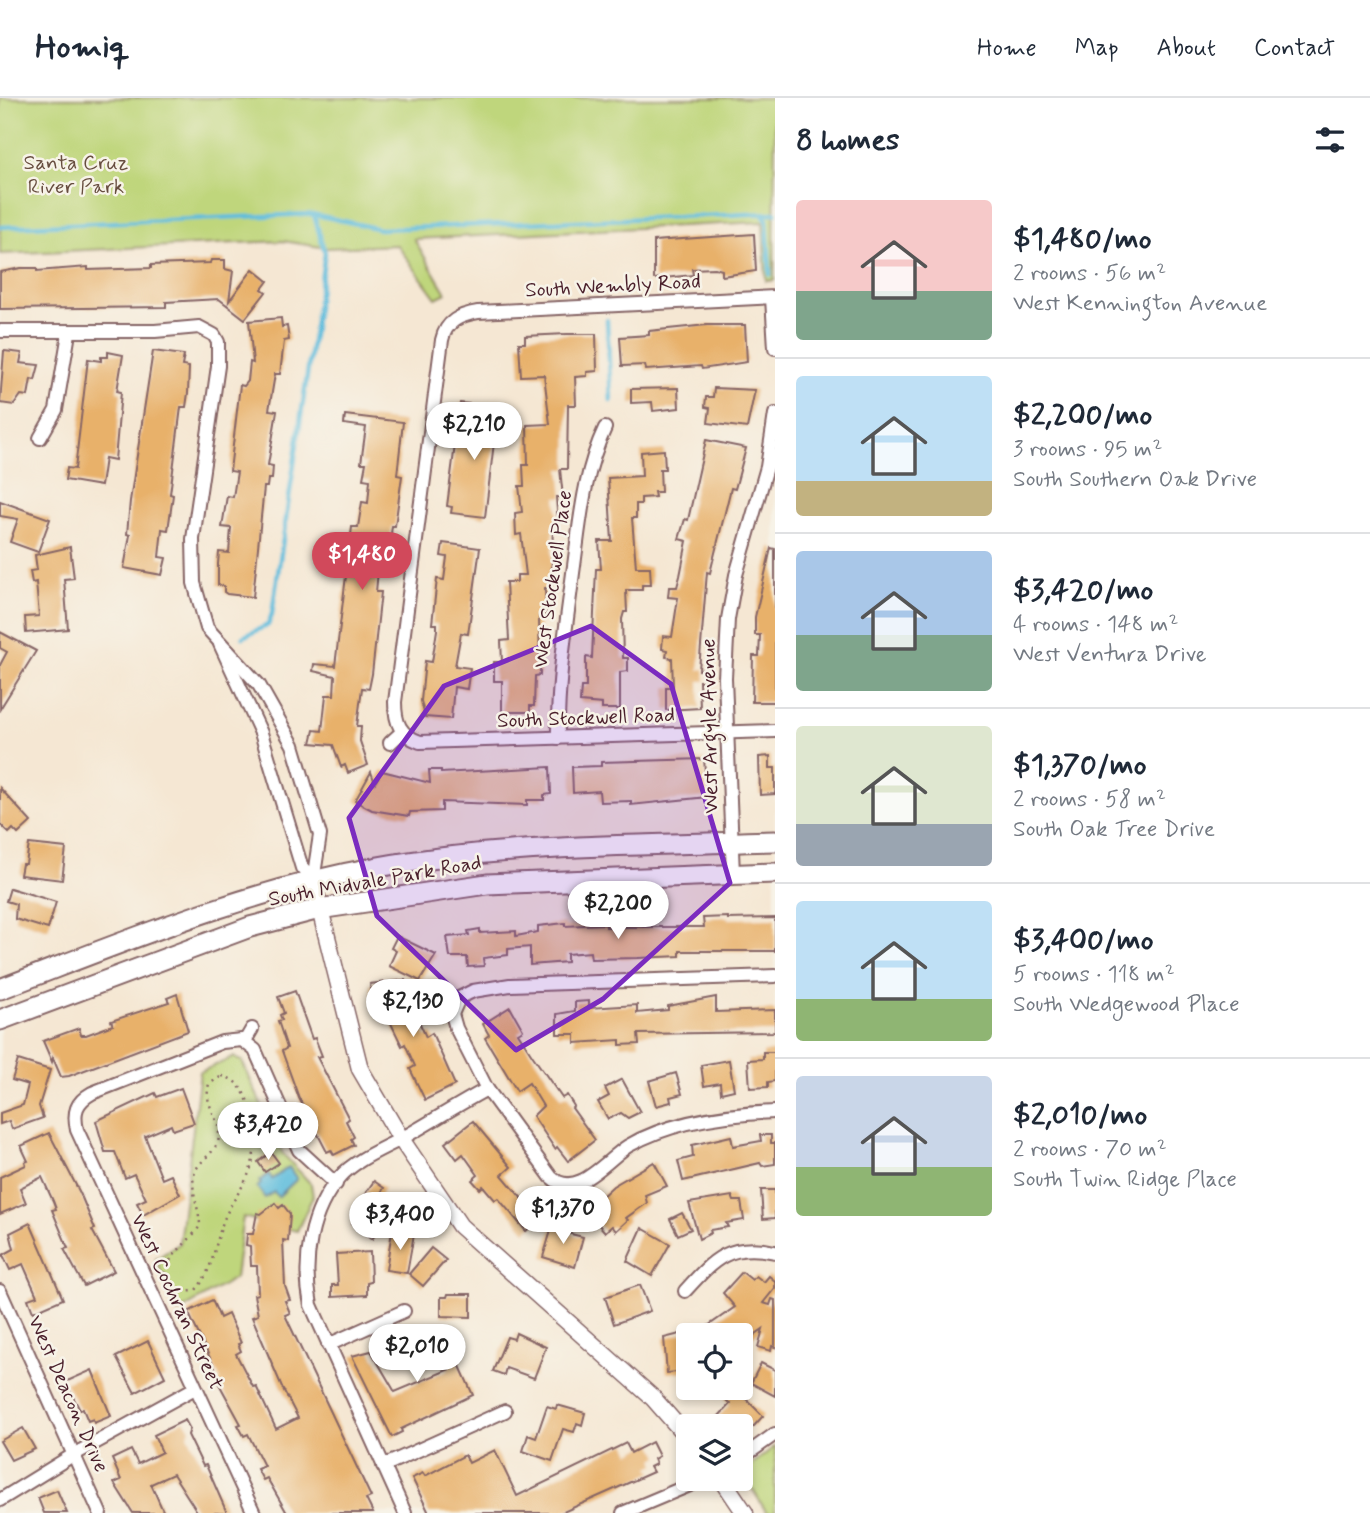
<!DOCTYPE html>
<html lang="en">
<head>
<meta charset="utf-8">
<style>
	:root { --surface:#fff; --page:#f2f2f3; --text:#1f2937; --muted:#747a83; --line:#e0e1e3; --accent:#d1495b }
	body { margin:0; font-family:Mynerve,sans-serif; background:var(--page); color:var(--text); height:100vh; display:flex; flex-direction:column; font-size:26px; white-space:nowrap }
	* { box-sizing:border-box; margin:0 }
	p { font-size:23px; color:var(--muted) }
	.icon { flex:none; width:38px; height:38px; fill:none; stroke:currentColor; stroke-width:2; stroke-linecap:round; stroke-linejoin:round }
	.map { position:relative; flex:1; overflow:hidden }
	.side { display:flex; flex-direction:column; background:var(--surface); width:595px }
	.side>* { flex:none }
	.controls { position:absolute; left:676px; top:1225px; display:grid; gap:14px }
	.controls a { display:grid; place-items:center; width:77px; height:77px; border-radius:7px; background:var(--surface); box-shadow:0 4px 10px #0003; font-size:35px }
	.price { position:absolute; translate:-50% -60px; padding:0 16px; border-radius:24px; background:#fff; color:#222; font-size:23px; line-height:46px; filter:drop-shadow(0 2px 4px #0008) }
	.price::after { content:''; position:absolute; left:50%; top:42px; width:21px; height:16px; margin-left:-10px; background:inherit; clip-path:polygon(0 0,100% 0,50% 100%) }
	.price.selected { background:var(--accent); color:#fff }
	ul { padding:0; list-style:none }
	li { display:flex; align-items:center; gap:21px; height:175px; padding:0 21px }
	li+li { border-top:2px solid var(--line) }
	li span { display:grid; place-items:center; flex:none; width:196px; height:140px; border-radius:7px; color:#555 }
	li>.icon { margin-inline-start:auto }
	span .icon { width:84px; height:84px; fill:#fffc; stroke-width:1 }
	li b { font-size:30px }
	h2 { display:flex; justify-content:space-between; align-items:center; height:84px; padding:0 21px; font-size:30px }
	header { display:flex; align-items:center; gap:42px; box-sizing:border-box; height:98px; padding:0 35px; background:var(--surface); border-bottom:2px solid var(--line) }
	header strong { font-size:33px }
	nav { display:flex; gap:38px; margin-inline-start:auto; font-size:24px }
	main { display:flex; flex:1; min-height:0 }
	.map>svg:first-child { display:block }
</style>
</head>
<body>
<header>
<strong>Homiq</strong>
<nav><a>Home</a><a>Map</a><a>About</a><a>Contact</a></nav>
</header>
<main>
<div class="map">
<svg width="775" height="1415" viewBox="0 0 775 1415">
	<rect width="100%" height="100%" fill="#f7f3e8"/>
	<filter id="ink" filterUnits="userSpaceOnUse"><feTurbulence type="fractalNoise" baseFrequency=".0143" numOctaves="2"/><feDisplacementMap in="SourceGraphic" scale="14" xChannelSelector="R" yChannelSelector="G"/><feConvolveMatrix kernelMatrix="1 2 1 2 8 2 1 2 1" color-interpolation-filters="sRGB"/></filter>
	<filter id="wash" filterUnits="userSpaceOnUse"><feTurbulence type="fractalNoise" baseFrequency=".00686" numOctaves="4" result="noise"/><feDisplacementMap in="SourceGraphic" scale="28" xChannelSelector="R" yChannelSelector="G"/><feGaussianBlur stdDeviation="1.57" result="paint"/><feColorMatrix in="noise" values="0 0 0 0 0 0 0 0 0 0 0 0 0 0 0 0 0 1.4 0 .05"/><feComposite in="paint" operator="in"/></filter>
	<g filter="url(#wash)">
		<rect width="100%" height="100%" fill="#f5e7d3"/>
		<!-- green -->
		<g fill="#bfd67b" stroke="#847a53" stroke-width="2">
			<polygon points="0,0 775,0 774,182 766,183 763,124 414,141 446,195 436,200 397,147 327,150 283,143 0,156"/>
			<polygon points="234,959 242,963 283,1056 311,1086 313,1098 297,1133 243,1119 235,1180 178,1214 156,1161 179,1146 200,974"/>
			<polygon points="775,1348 775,1415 767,1415 745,1379 749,1369"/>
		</g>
		<!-- water -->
		<polygon fill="#5fbddd" stroke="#546e84" stroke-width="2" points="289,1069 297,1081 278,1099 274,1094 265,1100 257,1089 261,1086 259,1083 269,1076 272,1081"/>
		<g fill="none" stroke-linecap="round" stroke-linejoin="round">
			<!-- stream -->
			<g stroke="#5fbddd" stroke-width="4.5">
				<polyline points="763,116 767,122 770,177"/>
				<polyline points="0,129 312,116 380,131 775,115"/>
				<polyline points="607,222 611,303"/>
				<polyline points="243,539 268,527 272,516 325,155 314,117"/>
			</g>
		</g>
		<g id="blocks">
			<!-- building -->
			<g fill="#e8b16b">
				<polygon points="754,136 756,173 722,178 722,172 715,170 692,171 693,177 654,181 654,143"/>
				<polygon points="211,162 225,162 225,171 233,173 229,203 253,171 268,183 262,191 266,194 245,221 219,201 166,204 166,209 0,211 0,174 21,170 37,170 37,173 88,169 88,172 151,170 151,167 210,165"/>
				<polygon points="281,220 282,229 287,228 289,242 284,243 280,276 275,276 269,312 277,313 268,367 273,368 272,381 268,381 267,389 264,389 253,499 227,496 224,494 224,488 218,487 218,466 219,454 229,455 231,430 222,429 227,398 233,399 237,374 230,373 240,287 244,288 248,283 250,264 253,265 249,223"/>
				<polygon points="707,227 745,227 747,264 702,271 701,268 646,272 645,267 622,268 620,239 649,237 649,233"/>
				<polygon points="567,236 596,236 597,273 587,274 587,278 575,279 576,307 568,307 567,371 560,371 563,399 556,399 558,426 553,426 551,490 545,490 546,517 539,518 540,577 535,578 534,608 530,608 530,614 502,614 502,583 494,583 494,564 502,564 501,543 509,542 506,484 517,484 517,477 526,477 521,436 516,437 515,415 522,414 519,388 524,388 523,367 528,367 527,327 550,326 544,277 521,278 519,245 525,245 525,238"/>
				<polygon points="4,253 22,255 20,265 39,267 35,282 31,281 28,298 21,297 14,307 0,305"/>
				<polygon points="153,253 184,257 182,268 189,269 188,295 186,309 181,309 170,396 173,397 168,432 162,431 159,459 166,460 162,477 124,470 130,437 127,436 130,403"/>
				<polygon points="108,254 123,257 117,293 121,294 115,362 105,360 101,388 65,382 67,370 75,371 88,261 101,263 101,259 108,259"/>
				<polygon points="678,290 679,310 653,313 652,304 631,305 631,291"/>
				<polygon points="714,290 755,292 747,330 708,325 710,310 705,309 706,299 713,299"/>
				<polygon points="460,305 499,309 498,318 504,319 503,329 496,328 485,419 451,415 452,409 447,408 456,339 470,341 473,319 459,317"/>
				<polygon points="345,317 403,324 397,377 402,378 395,428 392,428 389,452 380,451 376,494 381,494 372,576 369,591 362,590 357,628 361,628 360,643 368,667 348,675 345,667 341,669 333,647 311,645 314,632 322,633 326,597 334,597 335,578 313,573 314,566 335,568 352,429 358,429 362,404 368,405 370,382 363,381 366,365 361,365 366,329 344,326"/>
				<polygon points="706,342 746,350 735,391 731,390 710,475 707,474 699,572 704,571 705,583 699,583 700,610 666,612 666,589 673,589 672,560 666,559 667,552 662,551 663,538 672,539 678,500 668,499 669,489 677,489 680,478 687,443 679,441 685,421 688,422"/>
				<polygon points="664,352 665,371 660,371 661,394 654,394 655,399 641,400 641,406 636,406 636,420 632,420 636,469 650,469 651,487 642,487 642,492 626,492 627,514 624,514 622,521 623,560 628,560 628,573 620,574 620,611 602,611 602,606 580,604 581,589 586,589 586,559 592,560 596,471 601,471 599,443 612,443 608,380 642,378 641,354"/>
				<polygon points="0,403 50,421 38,454 10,444 18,421 0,418"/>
				<polygon points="443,445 480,450 468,536 461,535 455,568 470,570 467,591 454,589 451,621 425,619 421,603 425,563 432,564 437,532 437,526 432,526 437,481 444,482 447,459 441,458"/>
				<polygon points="70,449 74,480 64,481 68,531 26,535 25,519 39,518 36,484 32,485 30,473 37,472 35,457"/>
				<polygon points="771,450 775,451 775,604 752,604 753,558 759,558 760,537 755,537 755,519"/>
				<polygon points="0,534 36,553 0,611 0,567 7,554 0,550"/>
				<polygon points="770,658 770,670 775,670 775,696 760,697 759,659"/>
				<polygon points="704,661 707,699 631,707 631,703 600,704 599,693 573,695 572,669 601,668 601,664"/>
				<polygon points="550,669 551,696 544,697 544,702 527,702 527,707 442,704 442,713 410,714 409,718 372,712 355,703 371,674 375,685 382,673 430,685 429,672 441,672 441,675"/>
				<polygon points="0,690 31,724 18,736 13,731 9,735 0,726"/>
				<polygon points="29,746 66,750 62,782 20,777 22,766 26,766"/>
				<polygon points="10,790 56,804 48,831 15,821 16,806 6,803"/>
				<polygon points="728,819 728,821 775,820 775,853 680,853 680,858 638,860 591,861 590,854 567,856 567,864 530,867 530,849 508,851 508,857 483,860 484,868 468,869 467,859 450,859 447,839 469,837 468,833 480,831 480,835 516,833 516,838 538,834 538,828 565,825 565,828 606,826 606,829 704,829 703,820"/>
				<polygon points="397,838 436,857 420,883 389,868 396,853 391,850"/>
				<polygon points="405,882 409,923 417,919 426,939 432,935 455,987 425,1002 410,971 415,968 405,946 402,948 387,917 381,917 381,907 373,908 370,886"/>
				<polygon points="295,893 312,941 315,940 322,958 317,959 349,1021 346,1023 354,1039 351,1041 354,1047 334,1057 331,1052 327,1054 299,1000 282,953 287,950 278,923 282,922 280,917 284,915 278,899"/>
				<polygon points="177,896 188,933 69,978 61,979 53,960 52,964 43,943 79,930 81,937 86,937 113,927 111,923 169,904 167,900"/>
				<polygon points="716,899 716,914 775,912 775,934 638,936 639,946 620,947 620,942 575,945 575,936 557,936 557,916 575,913 575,904 589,903 589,910 637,907 637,915 668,912 668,908"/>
				<polygon points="510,909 523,932 518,935 532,957 562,1000 567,997 574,1008 572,1010 595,1042 568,1063 557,1049 555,1051 533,1018 543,1008 529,985 517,993 485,940 489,937 483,926"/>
				<polygon points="763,954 775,954 775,983 768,984 768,989 750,990 748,962 763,961"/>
				<polygon points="18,962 50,972 39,1008 43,1020 12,1031 9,1023 0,1026 0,1015 23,1007 28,987 12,982"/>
				<polygon points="729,962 734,992 721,995 720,985 704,988 701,967"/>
				<polygon points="676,975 682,996 670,999 671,1004 656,1008 649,983"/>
				<polygon points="622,981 640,1014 628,1020 621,1015 608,1021 598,1004 609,998 605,990"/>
				<polygon points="181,990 194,1025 173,1032 171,1027 145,1038 162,1081 171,1077 180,1096 143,1117 137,1105 146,1101 134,1076 125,1080 115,1054 105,1054 96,1023 155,995 157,999"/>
				<polygon points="473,1023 511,1069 502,1077 523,1102 527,1098 547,1115 526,1133 498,1100 495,1102 483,1088 480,1091 472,1082 478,1077 463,1056 457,1061 445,1045"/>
				<polygon points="49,1035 80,1095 95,1131 92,1132 114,1173 84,1188 64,1151 68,1150 52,1112 56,1111 53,1103 42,1079 20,1090 26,1105 0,1116 0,1079 26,1067 25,1064 28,1063 21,1048"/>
				<polygon points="760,1037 771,1037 771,1045 775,1045 775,1066 762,1068 760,1065 683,1083 678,1063 693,1059 692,1047 731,1038 733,1048 761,1043"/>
				<polygon points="271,1054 279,1065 265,1074 258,1064"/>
				<polygon points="654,1064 667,1088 645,1097 647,1105 626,1120 628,1122 616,1133 612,1128 605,1134 591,1118 605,1106 600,1100 613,1088"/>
				<polygon points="374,1083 384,1090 380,1096 392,1106 388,1112 392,1115 372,1141 352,1125 371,1101 365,1096"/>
				<polygon points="761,1092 775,1092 775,1120 763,1121"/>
				<polygon points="732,1098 734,1103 741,1103 744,1122 726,1125 728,1129 710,1132 711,1135 699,1141 689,1105"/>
				<polygon points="275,1105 279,1110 283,1107 290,1116 288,1143 283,1142 285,1188 290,1202 285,1203 290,1215 285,1217 371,1399 366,1401 373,1415 287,1415 267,1380 263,1382 257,1371 264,1368 248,1336 244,1338 238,1327 241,1326 218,1284 221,1283 188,1214 212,1202 220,1220 228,1216 241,1245 238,1246 241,1253 236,1256 253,1289 256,1288 276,1331 298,1320 282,1289 252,1219 258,1217 254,1197 258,1196 257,1168 251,1168 250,1148 246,1147 247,1136 253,1136 257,1115 261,1116"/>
				<polygon points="682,1115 691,1131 678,1137 670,1121"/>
				<polygon points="30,1125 63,1201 33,1214 28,1201 37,1198 23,1166 10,1172 3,1157 14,1151 10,1135"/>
				<polygon points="553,1126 569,1130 567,1135 583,1139 575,1169 543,1159"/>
				<polygon points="642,1130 670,1146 652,1178 627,1163"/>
				<polygon points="392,1133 414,1136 407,1175 386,1172"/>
				<polygon points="431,1150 446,1162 423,1188 409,1176"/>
				<polygon points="370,1154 371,1184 367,1185 367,1197 332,1199 332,1187 338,1187 336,1156"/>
				<polygon points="742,1174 752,1182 756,1178 764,1184 769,1178 775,1183 775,1190 763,1205 770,1207 772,1201 775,1202 775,1249 772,1248 771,1253 758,1249 763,1231 740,1247 740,1237 695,1237 735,1209 723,1195"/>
				<polygon points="640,1187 650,1213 614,1226 605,1199"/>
				<polygon points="448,1196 471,1196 471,1219 441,1218 441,1199 447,1199"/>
				<polygon points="426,1232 461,1243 455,1257 473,1297 401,1331 402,1334 392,1339 352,1258 371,1253 395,1294 450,1271 416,1254 418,1250 413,1247 420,1234 424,1236"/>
				<polygon points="688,1234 688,1273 667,1275 664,1240"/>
				<polygon points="516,1235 546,1249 534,1280 506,1270 504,1277 493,1273 507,1239 514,1241"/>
				<polygon points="148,1243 165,1279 135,1295 116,1259"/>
				<polygon points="761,1265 775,1272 775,1298 751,1285"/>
				<polygon points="92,1272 111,1318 94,1325 93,1321 88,1323 83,1311 80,1312 65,1284"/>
				<polygon points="736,1291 763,1318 753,1329 745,1322 739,1328 728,1328 718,1319 730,1306 725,1301"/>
				<polygon points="557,1307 585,1315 582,1327 577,1325 574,1334 563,1331 552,1363 523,1353 528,1337 536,1340 547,1308 556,1311"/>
				<polygon points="185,1322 190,1331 188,1337 203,1368 206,1367 227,1415 198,1415 173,1376 151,1386 164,1415 133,1415 114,1385 121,1382 112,1361 131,1352 138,1366 162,1354 154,1337"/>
				<polygon points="23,1330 35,1351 11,1362 0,1343"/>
				<polygon points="652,1344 659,1358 654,1361 656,1366 650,1369 653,1374 561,1415 429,1415 412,1380 423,1375 425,1378 465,1357 469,1365 495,1352 517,1398 626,1345 631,1355"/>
				<polygon points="57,1392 67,1415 44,1415 38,1400"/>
			</g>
		</g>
	</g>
	<g filter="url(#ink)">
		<use href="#blocks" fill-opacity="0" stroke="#866566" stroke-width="2"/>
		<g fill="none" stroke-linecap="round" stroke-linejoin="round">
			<!-- minor casing -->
			<g stroke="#866566" stroke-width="16">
				<g id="minor">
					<path d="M775,199l-297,15c-18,3 -32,9 -36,28l-47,362c0,21 5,33 25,40l355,-11"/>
					<polyline points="772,200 775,250"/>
					<polyline points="0,233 155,233 199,229 214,237 218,244 218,268 193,441 194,485 207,530 259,587 293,647 320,737 313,783"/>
					<polyline points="40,340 56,312 69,235"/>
					<polyline points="220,546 261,635 302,770 313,783"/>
					<path d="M558,640c-1,-56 8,-110 15,-165 7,-49 10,-99 32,-145"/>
					<polyline points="390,645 402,634"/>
					<polyline points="733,776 725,580 728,521 736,477 767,369 775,316"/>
					<path d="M775,878l-265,9 -37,6 -14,7 -7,16 4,14 31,61 64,88c25,24 56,-18 77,-31 42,-25 99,-32 147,-34"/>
					<polyline points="442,896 456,904"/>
					<polyline points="245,943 252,931"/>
					<polyline points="0,1193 100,1415"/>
					<path d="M685,1193c29,-32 44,-49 90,-39"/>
					<polyline points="328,1247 404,1213"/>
					<polyline points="740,1361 775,1336"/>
					<polyline points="383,1368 505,1313"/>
					<polyline points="0,1402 73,1357 195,1290"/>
					<path d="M254,1415l-177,-383c-4,-18 -1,-28 15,-37l130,-51 20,-2 13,10 44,100 37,34"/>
					<path d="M405,1415l-94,-208c-9,-43 -1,-94 29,-128 14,-16 40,-27 59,-37 29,-16 58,-35 88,-51"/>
					<polyline points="623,1415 704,1381"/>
				</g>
			</g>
			<!-- tertiary casing -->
			<g stroke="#866566" stroke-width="19">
				<g id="tertiary">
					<polyline points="313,783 360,971 401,1041 460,1128 653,1300 688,1340"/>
					<polyline points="722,1381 745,1415"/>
				</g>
			</g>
			<!-- secondary casing -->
			<g stroke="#866566" stroke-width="23">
				<g id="secondary">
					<path d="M0,891c124,-47 247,-99 378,-122 131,-23 265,-21 397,-26"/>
					<polyline points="0,922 250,829 319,811 487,786 775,775"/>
				</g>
			</g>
			<!-- path -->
			<path stroke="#866566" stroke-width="2.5" stroke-dasharray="2 5" stroke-linecap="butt" d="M222,978c31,5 37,62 30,88 -5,20 -22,38 -29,58 -9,25 -10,49 -28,69l-23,1 -10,-13c8,-27 22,-31 38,-53 0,-17 -11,-37 -5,-54 5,-13 23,-20 24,-36 1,-19 -16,-31 -10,-52z"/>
			<!-- minor -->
			<use href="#minor" stroke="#fff" stroke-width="12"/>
			<!-- tertiary -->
			<use href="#tertiary" stroke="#fff" stroke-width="16"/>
			<!-- secondary -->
			<use href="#secondary" stroke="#fff" stroke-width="19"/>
		</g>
	</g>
	<!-- marked area -->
	<path fill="#7b2cbf" fill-opacity="0.2" stroke="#7b2cbf" stroke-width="5" stroke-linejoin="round" d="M591,528l80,58 59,199 -127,116 -87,51 -139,-134 -28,-98 95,-132z"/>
	<g text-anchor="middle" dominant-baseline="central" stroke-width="5" stroke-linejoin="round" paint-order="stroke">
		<!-- park labels -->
		<g font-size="21" fill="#674d3f" stroke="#f7f3e8">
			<text x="76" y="65">Santa Cruz<tspan x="76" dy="24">River Park</tspan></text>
		</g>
		<!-- street labels -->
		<g font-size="21" fill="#4a1f2b" stroke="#f7f3e8">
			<text transform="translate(613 188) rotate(-3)">South Wembly Road</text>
			<text transform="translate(553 481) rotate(-82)">West Stockwell Place</text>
			<text transform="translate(586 620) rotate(-2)">South Stockwell Road</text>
			<text transform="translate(710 628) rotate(-91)">West Argyle Avenue</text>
			<text transform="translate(375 783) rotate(-10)">South Midvale Park Road</text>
			<text transform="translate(177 1204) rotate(65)">West Cochran Street</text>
			<text transform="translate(68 1296) rotate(66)">West Deacon Drive</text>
		</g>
	</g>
</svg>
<div class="controls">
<a><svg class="icon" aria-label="locate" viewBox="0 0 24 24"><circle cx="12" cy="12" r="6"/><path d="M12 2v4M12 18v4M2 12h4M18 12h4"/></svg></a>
<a><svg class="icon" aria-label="layers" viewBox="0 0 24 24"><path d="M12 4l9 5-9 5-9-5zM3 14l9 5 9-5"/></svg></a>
</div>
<b class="price" style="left:474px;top:364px">$2,210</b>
<b class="price selected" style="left:362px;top:494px">$1,480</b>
<b class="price" style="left:618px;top:843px">$2,200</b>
<b class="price" style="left:413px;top:941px">$2,130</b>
<b class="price" style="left:268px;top:1064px">$3,420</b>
<b class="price" style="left:563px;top:1148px">$1,370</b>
<b class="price" style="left:400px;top:1154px">$3,400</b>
<b class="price" style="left:417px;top:1286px">$2,010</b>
</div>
<section class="side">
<h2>8 homes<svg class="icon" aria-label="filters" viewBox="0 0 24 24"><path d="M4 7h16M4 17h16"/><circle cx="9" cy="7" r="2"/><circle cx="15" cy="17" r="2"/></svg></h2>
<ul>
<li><span style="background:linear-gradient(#f6c9c9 65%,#7fa58c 0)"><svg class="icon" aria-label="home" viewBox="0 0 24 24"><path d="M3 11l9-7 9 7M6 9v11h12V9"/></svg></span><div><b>$1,480/mo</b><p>2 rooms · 56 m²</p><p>West Kennington Avenue</p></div></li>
<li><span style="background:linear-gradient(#bfe0f5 75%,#c2b280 0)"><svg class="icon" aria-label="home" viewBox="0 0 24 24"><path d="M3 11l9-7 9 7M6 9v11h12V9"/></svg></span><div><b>$2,200/mo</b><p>3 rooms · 95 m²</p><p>South Southern Oak Drive</p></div></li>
<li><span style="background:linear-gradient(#a9c7e8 60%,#7fa58c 0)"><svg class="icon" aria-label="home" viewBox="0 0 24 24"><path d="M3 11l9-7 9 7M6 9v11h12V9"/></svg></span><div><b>$3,420/mo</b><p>4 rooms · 148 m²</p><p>West Ventura Drive</p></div></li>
<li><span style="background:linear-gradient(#dfe7d0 70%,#9aa5b1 0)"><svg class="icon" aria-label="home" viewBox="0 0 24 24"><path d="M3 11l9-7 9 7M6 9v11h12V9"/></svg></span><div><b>$1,370/mo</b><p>2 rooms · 58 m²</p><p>South Oak Tree Drive</p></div></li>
<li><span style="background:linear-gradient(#bfe0f5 70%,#8fb573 0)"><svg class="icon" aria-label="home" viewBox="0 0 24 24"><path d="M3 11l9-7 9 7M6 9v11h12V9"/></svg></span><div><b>$3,400/mo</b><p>5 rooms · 118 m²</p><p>South Wedgewood Place</p></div></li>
<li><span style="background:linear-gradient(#c9d6e8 65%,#8fb573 0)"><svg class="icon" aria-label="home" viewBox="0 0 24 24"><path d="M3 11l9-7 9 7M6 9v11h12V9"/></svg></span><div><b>$2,010/mo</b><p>2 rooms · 70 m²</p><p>South Twin Ridge Place</p></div></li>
</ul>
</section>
</main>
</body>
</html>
